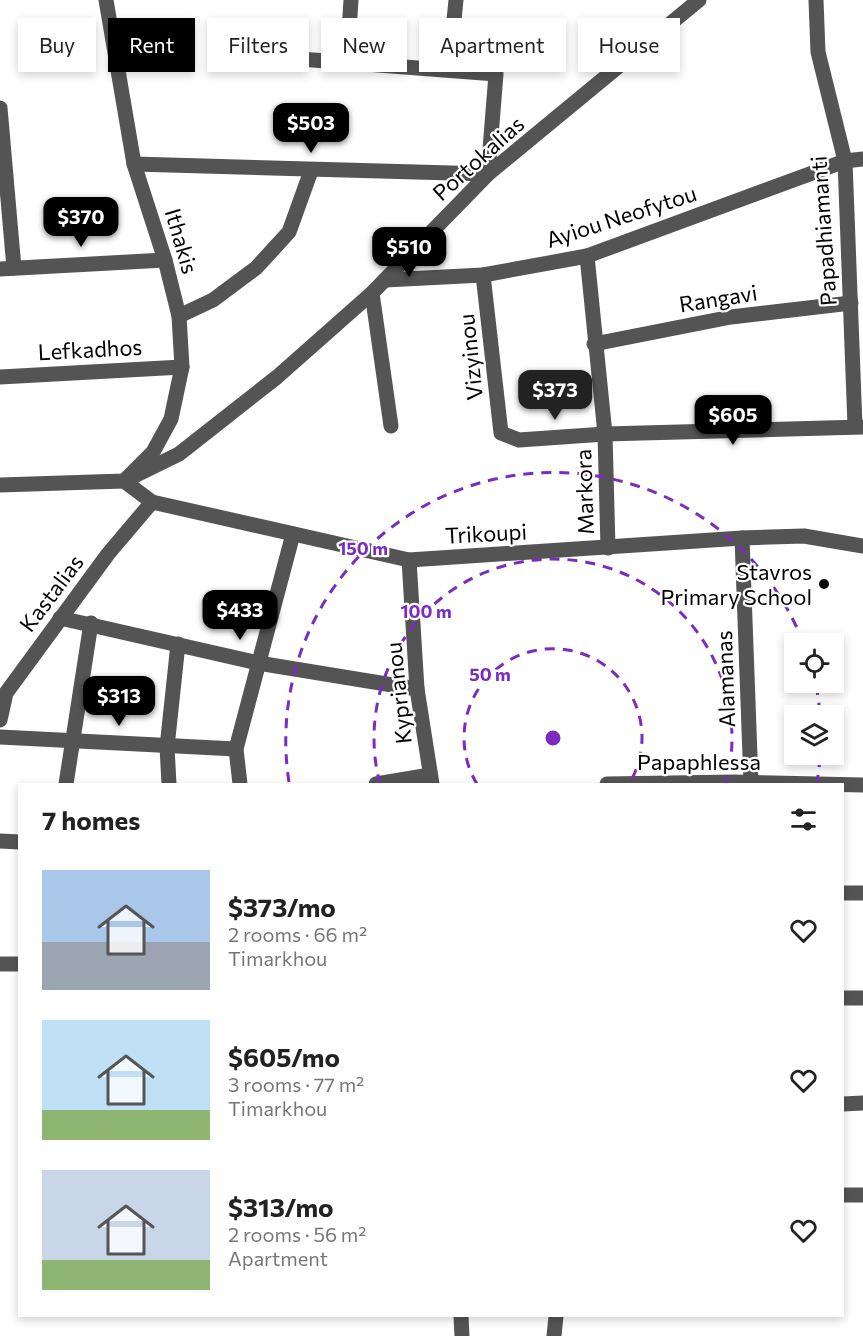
<!DOCTYPE html>
<html lang="en">
<head>
<meta charset="utf-8">
<style>
	:root { --surface:#fff; --page:#f2f2f2; --text:#222; --muted:#767676; --accent:#000 }
	body { margin:0; font-family:Commissioner,sans-serif; background:var(--page); color:var(--text); height:100vh; display:flex; flex-direction:column; font-size:22px; white-space:nowrap }
	* { box-sizing:border-box; margin:0 }
	p { font-size:20px; color:var(--muted) }
	.icon { flex:none; width:33px; height:33px; fill:none; stroke:currentColor; stroke-width:2; stroke-linecap:round; stroke-linejoin:round }
	.map { position:relative; flex:1; overflow:hidden }
	.side { position:absolute; left:18px; top:783px; width:826px; height:534px; display:flex; flex-direction:column; background:var(--surface); border-radius:0px; box-shadow:0 3px 9px #0003 }
	.side>* { flex:none }
	.top-card { position:absolute; left:18px; top:18px; width:828px; height:54px; display:flex; gap:12px }
	.fabs { position:absolute; left:784px; top:633px; display:grid; gap:12px }
	.fabs a { display:grid; place-items:center; width:60px; height:60px; border-radius:0px; background:var(--surface); box-shadow:0 3px 9px #0003; font-size:30px }
	.price { position:absolute; translate:-50% -51px; padding:0 14px; border-radius:12px; background:var(--accent); color:#fff; font-size:20px; line-height:39px; filter:drop-shadow(0 2px 3px #0008) }
	.price::after { content:''; position:absolute; left:50%; top:36px; width:18px; height:14px; margin-left:-9px; background:inherit; clip-path:polygon(0 0,100% 0,50% 100%) }
	.price.active { background:#222; color:#fff }
	ul { padding:0; list-style:none }
	li { display:flex; align-items:center; gap:18px; height:150px; padding:0 24px }
	li span { display:grid; place-items:center; flex:none; width:168px; height:120px; border-radius:0px; color:#555 }
	li>.icon { margin-inline-start:auto }
	span .icon { width:72px; height:72px; fill:#fffc; stroke-width:1 }
	li b { font-size:26px }
	h2 { display:flex; justify-content:space-between; align-items:center; height:72px; padding:0 24px; font-size:26px }
	.chip { padding:0 21px; border-radius:0px; background:var(--surface); box-shadow:0 3px 9px #0003; font-size:21px; line-height:54px }
	.chip.active { background:var(--accent); color:#fff }
	.map>svg:first-child { display:block }
</style>
</head>
<body>
<div class="map">
<svg width="863" height="1336" viewBox="0 0 863 1336">
	<rect width="100%" height="100%" fill="#fff"/>
	<g fill="none" stroke-linecap="round" stroke-linejoin="round">
		<!-- minor -->
		<g stroke="#545454" stroke-width="15">
			<polyline points="106,0 134,164 165,260 179,316 182,367 171,419 153,452 124,481 152,502 409,560 742,538 804,536 863,546"/>
			<polyline points="816,0 818,52 845,161 855,426"/>
			<polyline points="347,62 351,0"/>
			<polyline points="449,70 456,0"/>
			<polyline points="0,108 14,268"/>
			<polyline points="134,164 488,174 496,74 300,59"/>
			<polyline points="587,256 605,434 608,548"/>
			<polyline points="0,269 165,260"/>
			<polyline points="483,275 501,433 519,440 605,434 863,427"/>
			<polyline points="385,280 483,275 587,256 845,161 863,159"/>
			<polyline points="372,293 391,426"/>
			<polyline points="179,316 213,300 256,268 289,232 311,171"/>
			<polyline points="594,344 731,317 851,303"/>
			<polyline points="0,377 182,367"/>
			<polyline points="0,485 124,481 179,454 277,377 372,293 488,174 699,0"/>
			<polyline points="742,538 751,783"/>
			<polyline points="409,560 417,689 432,784"/>
			<polyline points="60,618 258,663 417,689"/>
			<polyline points="0,720 6,693 108,554 152,502"/>
			<polyline points="0,737 236,749"/>
			<polyline points="66,784 91,623"/>
			<polyline points="169,784 167,747 178,644"/>
			<polyline points="240,784 236,749 293,534"/>
			<polyline points="376,784 430,775"/>
			<polyline points="607,784 734,782 863,785"/>
			<polyline points="0,841 20,842"/>
			<polyline points="843,893 863,893"/>
			<polyline points="0,964 20,964"/>
			<polyline points="843,998 863,998"/>
			<polyline points="843,1104 863,1103"/>
			<polyline points="843,1195 863,1195"/>
			<polyline points="461,1316 462,1336"/>
			<polyline points="554,1336 556,1316"/>
		</g>
	</g>
	<!-- distance rings -->
	<g fill="none" stroke="#7b2cbf" stroke-width="3" stroke-dasharray="10 8">
		<path d="M477 784A89 89 0 1 1 629 784"/>
		<path d="M380 784A179 179 0 1 1 726 784"/>
		<path d="M820 757A268 268 0 0 1 817 782M289 782A268 268 0 0 1 803 642M816 685A268 268 0 0 1 820 715"/>
	</g>
	<!-- markers -->
	<circle fill="#000" stroke="#fff" stroke-width="2" cx="824" cy="584" r="6"/>
	<g text-anchor="middle" dominant-baseline="central" stroke-width="4.5" stroke-linejoin="round" paint-order="stroke">
		<!-- street labels -->
		<g font-size="22" fill="#000" stroke="#fff">
			<text transform="translate(478 158) rotate(-42)">Portokalias</text>
			<text transform="translate(621 216) rotate(-18)">Ayiou Neofytou</text>
			<text transform="translate(823 231) rotate(-94)">Papadhiamanti</text>
			<text transform="translate(182 241) rotate(74)">Ithakis</text>
			<text transform="translate(718 298) rotate(-9)">Rangavi</text>
			<text transform="translate(90 349) rotate(-3)">Lefkadhos</text>
			<text transform="translate(470 357) rotate(-96)">Vizyinou</text>
			<text transform="translate(584 492) rotate(-92)">Markora</text>
			<text transform="translate(486 533) rotate(-3)">Trikoupi</text>
			<text transform="translate(51 593) rotate(-53)">Kastalias</text>
			<text transform="translate(725 679) rotate(-92)">Alamanas</text>
			<text transform="translate(398 693) rotate(-96)">Kyprianou</text>
			<text x="699" y="761">Papaphlessa</text>
		</g>
		<!-- poi labels -->
		<g font-size="22" fill="#000" stroke="#fff" text-anchor="end">
			<text x="812" y="571">Stavros<tspan x="812" dy="25">Primary School</tspan></text>
		</g>
	</g>
	<circle cx="553" cy="738" r="9" fill="#7b2cbf" stroke="#fff" stroke-width="3"/>
	<g font-size="18" text-anchor="middle" font-weight="bold" fill="#7b2cbf" stroke="#fff" stroke-width="4.5" stroke-linejoin="round" paint-order="stroke">
		<text x="363" y="555">150 m</text>
		<text x="426" y="618">100 m</text>
		<text x="490" y="681">50 m</text>
	</g>
</svg>
<div class="fabs">
<a><svg class="icon" aria-label="locate" viewBox="0 0 24 24"><circle cx="12" cy="12" r="6"/><path d="M12 2v4M12 18v4M2 12h4M18 12h4"/></svg></a>
<a><svg class="icon" aria-label="layers" viewBox="0 0 24 24"><path d="M12 4l9 5-9 5-9-5zM3 14l9 5 9-5"/></svg></a>
</div>
<b class="price" style="left:311px;top:154px">$503</b>
<b class="price" style="left:81px;top:248px">$370</b>
<b class="price" style="left:409px;top:278px">$510</b>
<b class="price active" style="left:555px;top:421px">$373</b>
<b class="price" style="left:733px;top:446px">$605</b>
<b class="price" style="left:240px;top:641px">$433</b>
<b class="price" style="left:119px;top:727px">$313</b>
<div class="top-card">
<a class="chip">Buy</a>
<a class="chip active">Rent</a>
<a class="chip">Filters</a>
<a class="chip">New</a>
<a class="chip">Apartment</a>
<a class="chip">House</a>
</div>
<section class="side">
<h2>7 homes<svg class="icon" aria-label="filters" viewBox="0 0 24 24"><path d="M4 7h16M4 17h16"/><circle cx="9" cy="7" r="2"/><circle cx="15" cy="17" r="2"/></svg></h2>
<ul>
<li><span style="background:linear-gradient(#a9c7e8 60%,#9aa5b1 0)"><svg class="icon" aria-label="home" viewBox="0 0 24 24"><path d="M3 11l9-7 9 7M6 9v11h12V9"/></svg></span><div><b>$373/mo</b><p>2 rooms · 66 m²</p><p>Timarkhou</p></div><svg class="icon" aria-label="heart" viewBox="0 0 24 24"><path d="M12 20l-8-8c-3-5 5-10 8-4 3-6 11-1 8 4z"/></svg></li>
<li><span style="background:linear-gradient(#bfe0f5 75%,#8fb573 0)"><svg class="icon" aria-label="home" viewBox="0 0 24 24"><path d="M3 11l9-7 9 7M6 9v11h12V9"/></svg></span><div><b>$605/mo</b><p>3 rooms · 77 m²</p><p>Timarkhou</p></div><svg class="icon" aria-label="heart" viewBox="0 0 24 24"><path d="M12 20l-8-8c-3-5 5-10 8-4 3-6 11-1 8 4z"/></svg></li>
<li><span style="background:linear-gradient(#c9d6e8 75%,#8fb573 0)"><svg class="icon" aria-label="home" viewBox="0 0 24 24"><path d="M3 11l9-7 9 7M6 9v11h12V9"/></svg></span><div><b>$313/mo</b><p>2 rooms · 56 m²</p><p>Apartment</p></div><svg class="icon" aria-label="heart" viewBox="0 0 24 24"><path d="M12 20l-8-8c-3-5 5-10 8-4 3-6 11-1 8 4z"/></svg></li>
</ul>
</section>
</div>
</body>
</html>
